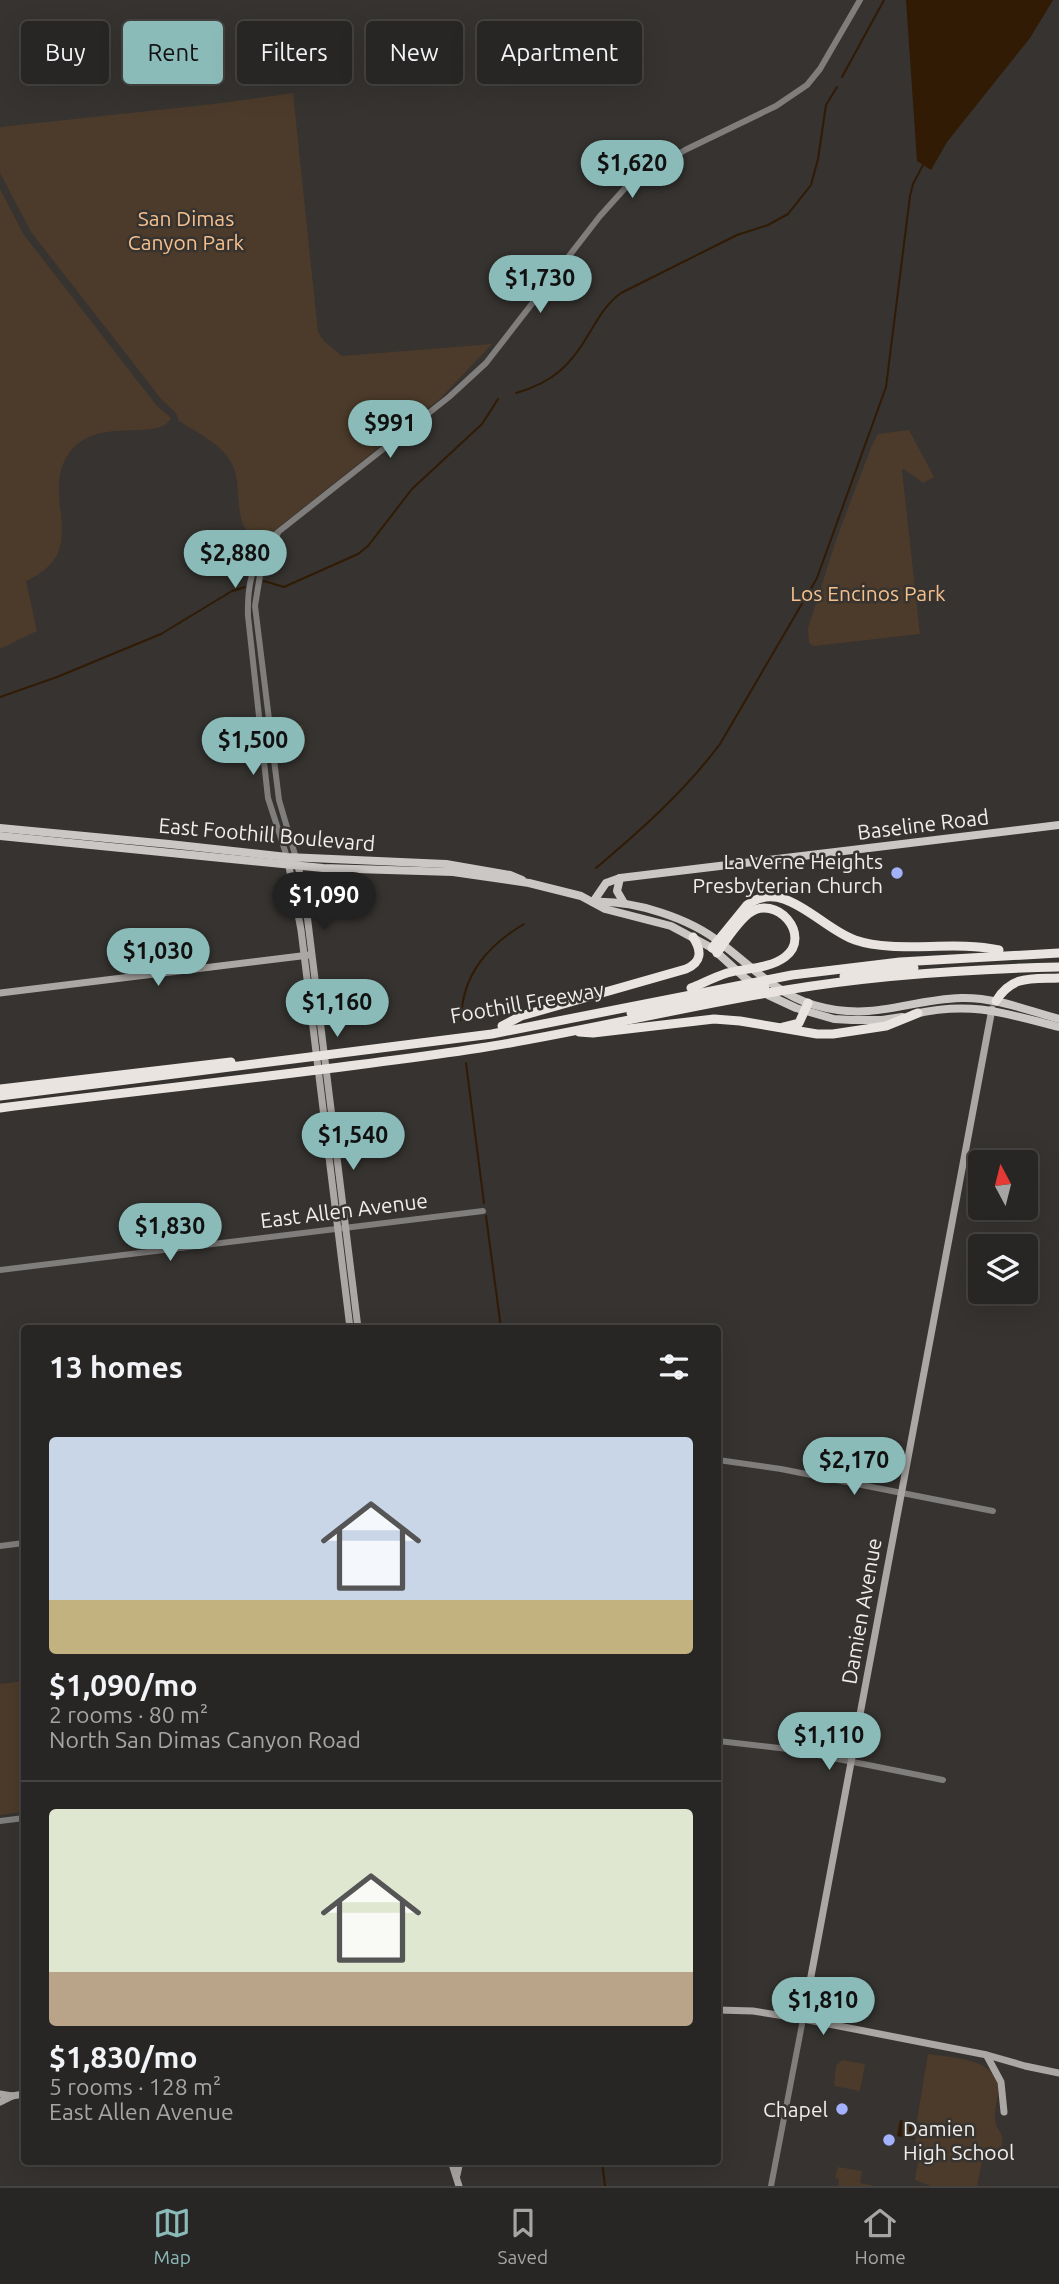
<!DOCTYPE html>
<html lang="en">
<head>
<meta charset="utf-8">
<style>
	:root { --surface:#282624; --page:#343231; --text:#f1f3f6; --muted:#a5a5a6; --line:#444341; --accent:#8bbbb9 }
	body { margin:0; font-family:Ubuntu,sans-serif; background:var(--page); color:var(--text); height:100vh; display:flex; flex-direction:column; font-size:26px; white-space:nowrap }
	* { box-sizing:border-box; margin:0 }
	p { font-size:23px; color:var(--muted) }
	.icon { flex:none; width:38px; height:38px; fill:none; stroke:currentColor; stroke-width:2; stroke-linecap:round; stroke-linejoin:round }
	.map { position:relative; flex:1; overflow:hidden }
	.sheet { position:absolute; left:21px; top:1325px; width:700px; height:840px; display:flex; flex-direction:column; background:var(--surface); border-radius:7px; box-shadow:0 7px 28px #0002,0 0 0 2px var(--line) }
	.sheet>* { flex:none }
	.guide { position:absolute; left:21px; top:21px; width:700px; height:63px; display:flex; gap:14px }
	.needle { width:46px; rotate:353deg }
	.tools { position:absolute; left:968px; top:1150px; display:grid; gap:14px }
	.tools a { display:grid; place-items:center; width:70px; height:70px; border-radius:7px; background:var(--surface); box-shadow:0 7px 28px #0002,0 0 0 2px var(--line); font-size:35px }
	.price { position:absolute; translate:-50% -60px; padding:0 16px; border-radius:24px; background:var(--accent); color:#111; font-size:23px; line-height:46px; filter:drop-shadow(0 2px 4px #0008) }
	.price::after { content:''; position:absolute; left:50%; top:42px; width:21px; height:16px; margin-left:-10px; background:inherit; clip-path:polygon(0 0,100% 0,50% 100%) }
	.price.current { background:#222; color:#fff }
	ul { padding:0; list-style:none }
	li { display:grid; align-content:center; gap:14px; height:371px; padding:0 28px }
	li+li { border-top:2px solid var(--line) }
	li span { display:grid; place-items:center; height:217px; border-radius:7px; color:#555 }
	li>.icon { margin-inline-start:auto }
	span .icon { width:126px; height:126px; fill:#fffc; stroke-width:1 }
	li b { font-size:30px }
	h2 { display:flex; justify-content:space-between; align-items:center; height:84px; padding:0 28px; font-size:30px }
	.chip { padding:0 24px; border-radius:7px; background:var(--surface); box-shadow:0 7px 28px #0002,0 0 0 2px var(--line); font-size:24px; line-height:63px }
	.chip.current { background:var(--accent); color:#111 }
	.dock { display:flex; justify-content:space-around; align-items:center; height:98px; border-top:2px solid var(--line); background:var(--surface); font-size:19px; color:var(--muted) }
	.dock a { display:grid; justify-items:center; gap:4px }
	.dock .current { color:var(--accent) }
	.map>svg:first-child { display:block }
</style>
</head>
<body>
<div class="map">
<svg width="1059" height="2186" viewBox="0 0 1059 2186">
	<rect width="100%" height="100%" fill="#363330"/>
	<!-- green -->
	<g fill="#4c3b2a">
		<path d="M293,93l25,239 6,9 18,15 150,-12 -51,54 -181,144c-31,-13 -15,-56 -29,-80 -10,-18 -35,-30 -52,-41l-3,-8 -14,-13 -131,-168 -31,-59v-46l214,-23z"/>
		<path d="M0,189l24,46 133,171 14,12c-13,26 -79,-6 -105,40 -24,43 26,93 -40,123l11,50 -37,18z"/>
		<polygon points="909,430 934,477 923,483 904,469 902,470 920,634 814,646 809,643 808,628 836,540 872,445 878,434"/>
		<polygon points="303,725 306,747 284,750 281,727"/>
		<polygon points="24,1681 24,1812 0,1815 0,1684"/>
		<path d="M928,2054c23,4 65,3 70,32 1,11 -4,22 -3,33 2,15 11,12 6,30l-16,-2 -8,39h-46l-16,-6 5,-30 -5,-2 4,-24 -2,-4z"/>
		<polygon points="842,2060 865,2064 860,2091 834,2086 836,2066"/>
		<polygon points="838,2167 862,2171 860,2183 875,2186 838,2186 839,2179 835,2178"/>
	</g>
	<!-- water -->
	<g fill="#311b04">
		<polygon points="906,0 1053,0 1030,38 947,142 931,170 917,161"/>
		<polygon points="900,2120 917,2124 914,2139 897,2136"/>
	</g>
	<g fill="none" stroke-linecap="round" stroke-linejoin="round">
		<!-- stream -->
		<g stroke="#311b04" stroke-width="2">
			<polyline points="842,77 884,0"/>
			<path d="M516,393c38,-11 55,-28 74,-61 9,-15 17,-29 31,-39l116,-58 31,-10 20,-11 23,-29 7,-26 8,-54 11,-18"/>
			<polyline points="264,581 284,587 358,554 368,546 412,489 482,424 498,399"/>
			<polyline points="0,697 57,677 161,634 232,591 245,587"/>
			<path d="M596,868c45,-38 88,-76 124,-124l97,-166 69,-191 24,-191 3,-12 10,-19"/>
			<path d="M461,1020c1,-45 26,-74 63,-96"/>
			<polyline points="466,1063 484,1203"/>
			<polyline points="486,1216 501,1328"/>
			<polyline points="602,2161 605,2186"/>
		</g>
		<!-- tertiary -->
		<g stroke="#7f7e7c" stroke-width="6">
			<polyline points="278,533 261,569 255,606 279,800 296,858"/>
			<path d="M287,857l-19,-59 -20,-182c-1,-29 4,-52 20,-76l181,-143 37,-34 114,-147 27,-30 58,-36 91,-44 31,-21 13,-16 40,-69"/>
			<polyline points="0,1270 483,1211"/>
			<polyline points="718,1460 781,1469 993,1511"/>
			<polyline points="0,1546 24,1543"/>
			<polyline points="718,1741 788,1749 943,1780"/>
			<polyline points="0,1821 24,1818"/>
			<polyline points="771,2186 803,2019"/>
		</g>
		<!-- secondary -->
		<g stroke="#aaa7a4" stroke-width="7">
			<polyline points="288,861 301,930 350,1328"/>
			<polyline points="297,861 305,898 358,1328"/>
			<polyline points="0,993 309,955"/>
			<polyline points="718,2010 753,2011 803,2019 987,2055 1025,2066 1059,2073"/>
			<polyline points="803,2019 992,1009"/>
			<polyline points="987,2056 1001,2082 1004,2112"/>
			<polyline points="0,2094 12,2096 24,2094"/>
			<polyline points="0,2102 12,2096"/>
			<polyline points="451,2161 459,2186"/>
			<polyline points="457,2175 460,2161"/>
		</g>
		<!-- primary -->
		<g stroke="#cbc7c4" stroke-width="8">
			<polyline points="0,828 169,844 287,857 446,864 510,875 522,880"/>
			<polyline points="0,836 323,868 453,872 529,883 581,896 605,909 671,926 712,948 745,978 768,995 796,1008 834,1019 852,1020 882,1020 902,1017"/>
			<polyline points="620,878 617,891 624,903"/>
			<path d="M593,902c41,-2 97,16 129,42 30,23 55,50 92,61 59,17 91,-5 147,-7 33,-1 66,12 98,21"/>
			<polyline points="593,902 606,883 620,878 1059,825"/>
			<path d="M914,1014c57,-13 91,-1 145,13"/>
		</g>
		<!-- motorway -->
		<g stroke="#e9e4e0" stroke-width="9">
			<path d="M712,948l35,-43c37,-28 73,23 108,35 41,14 98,0 144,10"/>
			<polyline points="844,976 914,968"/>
			<path d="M691,988c12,-5 24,-11 36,-15 18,-5 42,-4 58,-16 28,-21 -9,-65 -37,-43 -12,10 -22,26 -31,39"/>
			<path d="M996,1001c16,-26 35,-22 63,-23"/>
			<polyline points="631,1013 765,987"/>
			<path d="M502,1026l19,-10 165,-47c16,-7 16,-18 7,-32"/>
			<polyline points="783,1027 799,1023 808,1003"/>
			<polyline points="579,1032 593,1033 714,1019 740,1021 817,1034 833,1034 886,1026 918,1013"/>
			<polyline points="0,1089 231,1062"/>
			<polyline points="0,1096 492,1034 792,975 900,962 1059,953"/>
			<path d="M0,1108c160,-20 321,-36 480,-60 103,-16 204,-42 306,-58 90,-15 182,-21 273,-23"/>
		</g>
	</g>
	<!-- markers -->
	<g fill="#a3b2fd" stroke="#363330" stroke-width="2.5">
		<circle cx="897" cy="873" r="7"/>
		<circle cx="842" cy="2109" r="7"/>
		<circle cx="889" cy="2140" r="7"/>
	</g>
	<g text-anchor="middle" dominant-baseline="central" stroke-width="5" stroke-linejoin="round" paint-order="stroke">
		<!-- park labels -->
		<g font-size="21" fill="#f6c08d" stroke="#363330">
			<text x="186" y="218">San Dimas<tspan x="186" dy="24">Canyon Park</tspan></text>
			<text x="868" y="593">Los Encinos Park</text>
		</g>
		<!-- street labels -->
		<g font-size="21" fill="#f0eeec" stroke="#363330">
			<text transform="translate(923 824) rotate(-7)">Baseline Road</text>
			<text transform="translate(267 834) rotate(5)">East Foothill Boulevard</text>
			<text transform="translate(527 1002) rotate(-10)">Foothill Freeway</text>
			<text transform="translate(344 1210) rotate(-7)">East Allen Avenue</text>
			<text transform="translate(861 1611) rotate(-80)">Damien Avenue</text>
		</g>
		<!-- poi labels -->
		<g font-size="21" fill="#f0eeec" stroke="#363330" text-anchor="end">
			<text x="883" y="861">La Verne Heights<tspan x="883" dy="24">Presbyterian Church</tspan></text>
			<text x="828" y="2109">Chapel</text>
			<text x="903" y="2128" text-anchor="start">Damien<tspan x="903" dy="24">High School</tspan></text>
		</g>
	</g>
</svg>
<div class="tools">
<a><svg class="needle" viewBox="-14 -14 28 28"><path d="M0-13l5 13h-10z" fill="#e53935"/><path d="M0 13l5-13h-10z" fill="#a5a5a6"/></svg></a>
<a><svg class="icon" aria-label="layers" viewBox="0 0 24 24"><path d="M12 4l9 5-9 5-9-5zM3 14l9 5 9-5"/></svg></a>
</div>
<b class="price" style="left:632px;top:200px">$1,620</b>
<b class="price" style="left:540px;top:315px">$1,730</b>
<b class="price" style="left:390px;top:460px">$991</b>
<b class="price" style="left:235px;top:590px">$2,880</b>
<b class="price" style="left:253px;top:777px">$1,500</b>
<b class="price current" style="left:324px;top:932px">$1,090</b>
<b class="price" style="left:158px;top:988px">$1,030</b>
<b class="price" style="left:337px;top:1039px">$1,160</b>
<b class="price" style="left:353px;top:1172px">$1,540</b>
<b class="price" style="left:170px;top:1263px">$1,830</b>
<b class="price" style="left:854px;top:1497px">$2,170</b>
<b class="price" style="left:829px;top:1772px">$1,110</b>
<b class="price" style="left:823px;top:2037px">$1,810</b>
<div class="guide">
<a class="chip">Buy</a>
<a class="chip current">Rent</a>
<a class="chip">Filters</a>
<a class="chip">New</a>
<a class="chip">Apartment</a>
</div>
<section class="sheet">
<h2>13 homes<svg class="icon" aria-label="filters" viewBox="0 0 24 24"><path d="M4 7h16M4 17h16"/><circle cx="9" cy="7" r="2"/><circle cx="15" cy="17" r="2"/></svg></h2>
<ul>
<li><span style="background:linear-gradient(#c9d6e8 75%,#c2b280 0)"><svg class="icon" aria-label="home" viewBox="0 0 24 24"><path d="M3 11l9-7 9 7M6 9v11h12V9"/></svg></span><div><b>$1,090/mo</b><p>2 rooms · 80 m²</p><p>North San Dimas Canyon Road</p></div></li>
<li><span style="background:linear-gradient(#dfe7d0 75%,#b9a48a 0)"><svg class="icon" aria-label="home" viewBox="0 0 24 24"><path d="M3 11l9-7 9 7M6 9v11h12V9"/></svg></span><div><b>$1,830/mo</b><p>5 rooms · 128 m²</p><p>East Allen Avenue</p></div></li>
</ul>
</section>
</div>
<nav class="dock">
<a class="current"><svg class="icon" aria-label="map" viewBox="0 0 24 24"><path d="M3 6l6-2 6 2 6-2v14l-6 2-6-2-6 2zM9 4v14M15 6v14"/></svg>Map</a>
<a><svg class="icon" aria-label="saved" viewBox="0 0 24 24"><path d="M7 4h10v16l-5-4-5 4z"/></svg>Saved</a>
<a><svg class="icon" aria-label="home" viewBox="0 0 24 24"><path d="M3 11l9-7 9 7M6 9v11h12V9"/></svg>Home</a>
</nav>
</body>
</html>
